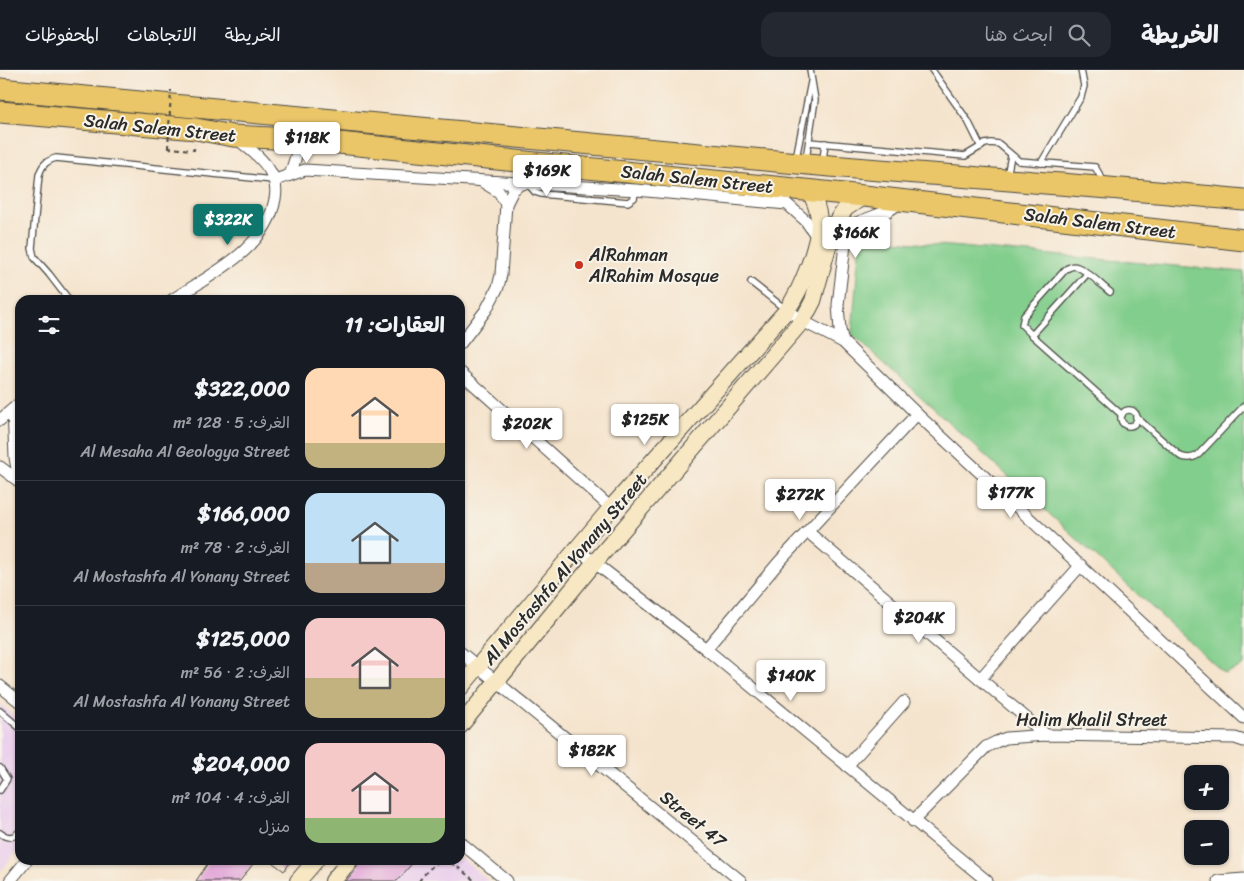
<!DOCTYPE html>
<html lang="ar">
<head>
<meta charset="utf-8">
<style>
	:root { --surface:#171b24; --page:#242831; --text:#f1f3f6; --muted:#9ea1a6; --line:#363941; --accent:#0f766e }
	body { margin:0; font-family:Sriracha,"Playpen Sans Arabic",sans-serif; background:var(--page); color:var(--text); direction:rtl; height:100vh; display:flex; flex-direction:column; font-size:19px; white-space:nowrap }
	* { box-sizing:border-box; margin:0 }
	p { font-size:16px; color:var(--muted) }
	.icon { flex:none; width:28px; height:28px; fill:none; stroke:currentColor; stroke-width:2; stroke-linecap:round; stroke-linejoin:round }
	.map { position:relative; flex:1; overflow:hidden; direction:ltr }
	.details { position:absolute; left:15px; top:225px; width:450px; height:570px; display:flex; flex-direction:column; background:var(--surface); border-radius:15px; box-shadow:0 1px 4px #0004; direction:rtl }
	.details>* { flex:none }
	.controls { position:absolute; left:1184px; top:695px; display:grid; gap:10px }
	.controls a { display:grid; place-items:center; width:45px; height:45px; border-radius:10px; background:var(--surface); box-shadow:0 1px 4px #0004; font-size:25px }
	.price { position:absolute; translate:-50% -42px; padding:0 11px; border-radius:5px; background:#fff; color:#222; font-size:16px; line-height:32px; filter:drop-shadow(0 1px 2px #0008) }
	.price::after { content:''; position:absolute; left:50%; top:30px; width:15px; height:11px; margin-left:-8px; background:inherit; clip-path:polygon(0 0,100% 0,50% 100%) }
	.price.active { background:var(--accent); color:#fff }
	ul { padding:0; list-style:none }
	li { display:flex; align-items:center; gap:15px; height:125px; padding:0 20px }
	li+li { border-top:1px solid var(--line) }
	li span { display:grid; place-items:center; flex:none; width:140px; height:100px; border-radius:15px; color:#555 }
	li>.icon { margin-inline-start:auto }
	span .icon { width:60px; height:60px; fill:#fffc; stroke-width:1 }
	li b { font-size:21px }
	h2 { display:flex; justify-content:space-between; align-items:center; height:60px; padding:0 20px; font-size:21px }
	header { display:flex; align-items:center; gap:30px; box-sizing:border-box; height:70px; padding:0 25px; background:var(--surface); border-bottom:1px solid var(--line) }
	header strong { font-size:24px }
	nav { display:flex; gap:28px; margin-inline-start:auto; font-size:18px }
	.search { width:350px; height:45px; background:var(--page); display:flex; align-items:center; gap:12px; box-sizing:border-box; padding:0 18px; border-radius:15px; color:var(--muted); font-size:19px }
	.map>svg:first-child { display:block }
</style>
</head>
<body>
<header>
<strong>الخريطة</strong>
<div class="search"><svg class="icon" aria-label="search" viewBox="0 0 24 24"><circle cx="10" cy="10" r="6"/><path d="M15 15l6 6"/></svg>ابحث هنا</div>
<nav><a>الخريطة</a><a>الاتجاهات</a><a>المحفوظات</a></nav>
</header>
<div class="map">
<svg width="1244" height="811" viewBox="0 0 1244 811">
	<rect width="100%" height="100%" fill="#f7f3e8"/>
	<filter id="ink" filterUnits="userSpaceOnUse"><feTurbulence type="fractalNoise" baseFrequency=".02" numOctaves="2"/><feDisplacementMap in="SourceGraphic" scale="10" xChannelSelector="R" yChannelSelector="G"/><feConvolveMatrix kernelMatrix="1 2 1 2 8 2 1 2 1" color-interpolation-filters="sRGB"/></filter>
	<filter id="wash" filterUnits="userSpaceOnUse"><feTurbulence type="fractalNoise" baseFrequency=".0096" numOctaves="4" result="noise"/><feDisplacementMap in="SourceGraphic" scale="20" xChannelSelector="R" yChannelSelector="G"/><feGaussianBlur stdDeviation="1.12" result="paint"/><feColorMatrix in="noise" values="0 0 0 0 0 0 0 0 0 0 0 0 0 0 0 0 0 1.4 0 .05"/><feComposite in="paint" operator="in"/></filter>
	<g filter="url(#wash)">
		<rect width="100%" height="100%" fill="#f5e4cd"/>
		<!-- built -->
		<g fill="#ebd1ec">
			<polygon points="0,634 20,651 20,778 0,802"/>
			<polygon points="460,787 489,811 350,811 368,790 460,790"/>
		</g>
		<!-- green -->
		<polygon fill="#82ce8c" stroke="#567c5c" points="860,168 1244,202 1244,595 1225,604 852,264"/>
		<g id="blocks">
			<!-- building -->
			<g fill="#e2a7d8">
				<polygon points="210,790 256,790 240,811 196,811"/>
				<polygon points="269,790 292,790 284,801"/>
				<polygon points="360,790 415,790 397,811 346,811 358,796"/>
			</g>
		</g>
	</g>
	<g filter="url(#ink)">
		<use href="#blocks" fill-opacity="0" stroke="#494743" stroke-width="1"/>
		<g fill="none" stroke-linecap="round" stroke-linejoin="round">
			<!-- lane casing -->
			<g stroke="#494743" stroke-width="8">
				<g id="lane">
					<polyline points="932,0 968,51 981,77"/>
					<polyline points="809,72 965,86 985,74 991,73 999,74 1019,91 1095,97 1104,112"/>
					<polyline points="796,88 811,12"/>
					<polyline points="806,89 815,30 810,0"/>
					<polyline points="823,90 825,73"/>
					<polyline points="1041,93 1081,27 1084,16 1081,0"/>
					<polyline points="1007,106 1011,86"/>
					<polyline points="528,114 535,122 541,124 628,132 634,128 636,120"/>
					<polyline points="751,212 785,239"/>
					<path d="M1110,222c-9,-7 -23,-22 -33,-25 -4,-2 -7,0 -11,2l-42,47 -2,9 10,10 90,80"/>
					<path d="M69,230l-20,-26 -15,-17 -2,-9 7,-73c3,-10 7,-14 17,-17l217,22"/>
					<polyline points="1032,265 1087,204"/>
					<circle cx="1129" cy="348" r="8"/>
					<path d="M1136,347l44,39c7,3 12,3 18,-1l46,-49"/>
					<polyline points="0,641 20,658"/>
					<polyline points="0,698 7,709 0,720"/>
					<path d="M0,763c7,6 14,5 20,-2"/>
				</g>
			</g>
			<!-- street casing -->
			<g stroke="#494743" stroke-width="13">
				<g id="street">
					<polyline points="290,105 298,80 309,70"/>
					<polyline points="275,110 305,100 636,120 787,134 806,151 817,167"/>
					<polyline points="483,112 499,122 506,134"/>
					<path d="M172,230c38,-25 95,-51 103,-101 1,-5 1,-13 -1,-19 -5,-17 -24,-31 -38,-42"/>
					<polyline points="787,240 810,255 843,272 917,344 1244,648"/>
					<polyline points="843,272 840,260 838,235 846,166 856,153 888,141 903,131"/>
					<polyline points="460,274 486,240 498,217 501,205 506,134 513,120 519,115 526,113"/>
					<polyline points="460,302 611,438"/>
					<polyline points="13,339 15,387 19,411"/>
					<polyline points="0,350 20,333"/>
					<polyline points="0,397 20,412"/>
					<polyline points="808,462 1046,665"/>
					<polyline points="577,479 706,579 987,811"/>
					<polyline points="706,579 779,492 917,344"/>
					<polyline points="460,582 741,811"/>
					<polyline points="980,609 1081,495"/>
					<polyline points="0,616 20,632"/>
					<polyline points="847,696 904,632"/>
					<polyline points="913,751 986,677 996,672 1006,668 1046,665 1235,668 1244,671"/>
					<polyline points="460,772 507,811"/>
					<polyline points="10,811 27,790"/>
					<polyline points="1218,811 1244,809"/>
				</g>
			</g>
			<!-- secondary casing -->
			<g stroke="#494743" stroke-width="18">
				<g id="secondary">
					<path d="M460,618l151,-180 176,-198c14,-20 33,-66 32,-91 -1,-10 -5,-20 -10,-29"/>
					<polyline points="460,656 595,492 803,250 813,231 834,155 846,138 864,126"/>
					<polyline points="298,811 316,790"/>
					<polyline points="333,811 350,790"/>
				</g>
			</g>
			<!-- highway casing -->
			<g stroke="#494743" stroke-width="23">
				<g id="highway">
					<path d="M0,19c273,27 546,52 819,76 141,12 283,21 425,35"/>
					<polyline points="0,42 196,59 233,66 309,70 864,126 1244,170"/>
				</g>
			</g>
			<!-- path -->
			<g stroke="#494743" stroke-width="2" stroke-dasharray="4 4" stroke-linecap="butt">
				<polyline points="168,78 194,80 195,74"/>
				<path d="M419,811c24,-31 29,-21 56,0"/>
			</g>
			<!-- lane -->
			<use href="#lane" stroke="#fff" stroke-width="5.5"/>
			<!-- street -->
			<use href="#street" stroke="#fff" stroke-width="11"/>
			<!-- secondary -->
			<use href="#secondary" stroke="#f7e8c3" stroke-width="16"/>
			<!-- highway -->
			<use href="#highway" stroke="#eac669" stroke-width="21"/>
			<!-- path-bridge -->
			<polyline stroke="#494743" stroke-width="2" stroke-dasharray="4 4" stroke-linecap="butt" points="168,78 171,20"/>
		</g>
	</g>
	<!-- markers -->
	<circle fill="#c8321e" stroke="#f7f3e8" stroke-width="2" cx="579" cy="195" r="5"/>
	<g text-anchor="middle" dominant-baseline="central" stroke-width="4" stroke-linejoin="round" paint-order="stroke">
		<!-- street labels -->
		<g font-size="18" fill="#2b2b2b" stroke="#f7f3e8">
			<text transform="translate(160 58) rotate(6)">Salah Salem Street</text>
			<text transform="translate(697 109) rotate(6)">Salah Salem Street</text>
			<text transform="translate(1100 153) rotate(7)">Salah Salem Street</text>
			<text transform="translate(565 499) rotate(-50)">Al Mostashfa Al Yonany Street</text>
			<text x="1092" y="650">Halim Khalil Street</text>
			<text transform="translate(693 749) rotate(39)">Street 47</text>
		</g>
		<!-- poi labels -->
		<g font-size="18" fill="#2b2b2b" stroke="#f7f3e8" text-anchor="start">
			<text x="589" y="185">AlRahman<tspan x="589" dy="21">AlRahim Mosque</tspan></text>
		</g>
	</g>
</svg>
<div class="controls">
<a>+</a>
<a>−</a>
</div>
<b class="price" style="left:307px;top:94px">$118K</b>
<b class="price" style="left:547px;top:127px">$169K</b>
<b class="price active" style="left:228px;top:176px">$322K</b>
<b class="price" style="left:856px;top:189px">$166K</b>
<b class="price" style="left:645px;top:376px">$125K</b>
<b class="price" style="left:527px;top:380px">$202K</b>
<b class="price" style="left:1011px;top:449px">$177K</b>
<b class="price" style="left:800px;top:451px">$272K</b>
<b class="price" style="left:919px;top:574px">$204K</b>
<b class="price" style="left:791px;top:632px">$140K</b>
<b class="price" style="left:592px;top:707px">$182K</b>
<section class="details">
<h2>العقارات: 11<svg class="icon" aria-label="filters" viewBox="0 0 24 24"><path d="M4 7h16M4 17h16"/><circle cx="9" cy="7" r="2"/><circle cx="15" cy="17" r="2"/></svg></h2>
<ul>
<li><span style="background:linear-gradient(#ffd9b3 75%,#c2b280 0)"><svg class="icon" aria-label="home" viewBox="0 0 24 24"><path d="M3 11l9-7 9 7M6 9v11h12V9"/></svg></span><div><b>$322,000</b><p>الغرف: 5 · 128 m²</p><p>Al Mesaha Al Geologya Street</p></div></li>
<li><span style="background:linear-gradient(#bfe0f5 70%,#b9a48a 0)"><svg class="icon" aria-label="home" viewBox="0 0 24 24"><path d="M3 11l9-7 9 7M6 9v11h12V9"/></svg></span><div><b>$166,000</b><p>الغرف: 2 · 78 m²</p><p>Al Mostashfa Al Yonany Street</p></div></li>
<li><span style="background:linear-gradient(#f6c9c9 60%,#c2b280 0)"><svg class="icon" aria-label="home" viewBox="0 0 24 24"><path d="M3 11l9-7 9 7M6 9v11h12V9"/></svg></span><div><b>$125,000</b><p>الغرف: 2 · 56 m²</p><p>Al Mostashfa Al Yonany Street</p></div></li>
<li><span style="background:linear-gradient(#f6c9c9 75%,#8fb573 0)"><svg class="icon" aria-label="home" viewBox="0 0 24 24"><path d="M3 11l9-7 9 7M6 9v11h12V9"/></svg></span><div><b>$204,000</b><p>الغرف: 4 · 104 m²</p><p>منزل</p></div></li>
</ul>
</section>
</div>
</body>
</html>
